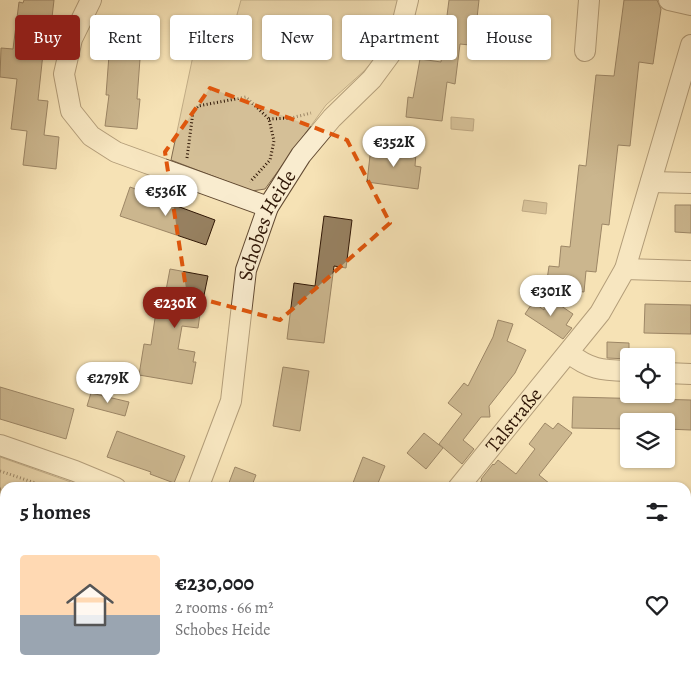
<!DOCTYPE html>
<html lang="en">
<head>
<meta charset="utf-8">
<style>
	:root { --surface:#fff; --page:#f2f2f2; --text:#202124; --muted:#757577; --accent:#8f2418 }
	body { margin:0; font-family:Alegreya,serif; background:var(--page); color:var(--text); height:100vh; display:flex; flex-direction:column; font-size:19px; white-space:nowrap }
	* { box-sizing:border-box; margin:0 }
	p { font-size:16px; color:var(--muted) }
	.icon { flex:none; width:28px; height:28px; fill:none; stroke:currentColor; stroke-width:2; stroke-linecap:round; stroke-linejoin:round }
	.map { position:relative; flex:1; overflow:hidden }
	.details { position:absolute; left:0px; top:482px; width:691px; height:196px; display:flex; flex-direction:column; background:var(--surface); border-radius:15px 15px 0 0; box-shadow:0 1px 4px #0004 }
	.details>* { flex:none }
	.banner { position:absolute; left:15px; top:15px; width:661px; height:45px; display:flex; gap:10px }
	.buttons { position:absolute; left:620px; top:348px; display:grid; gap:10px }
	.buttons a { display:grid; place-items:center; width:55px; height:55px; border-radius:5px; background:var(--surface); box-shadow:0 1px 4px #0004; font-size:25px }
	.price { position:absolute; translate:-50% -42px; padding:0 11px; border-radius:18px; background:#fff; color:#222; font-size:16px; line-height:32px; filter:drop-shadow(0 1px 2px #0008) }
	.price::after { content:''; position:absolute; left:50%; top:30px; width:15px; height:11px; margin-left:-8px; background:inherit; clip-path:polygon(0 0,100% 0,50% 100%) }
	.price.current { background:var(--accent); color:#fff }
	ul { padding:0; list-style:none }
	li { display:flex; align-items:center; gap:15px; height:125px; padding:0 20px }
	li span { display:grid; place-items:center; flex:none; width:140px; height:100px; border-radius:5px; color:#555 }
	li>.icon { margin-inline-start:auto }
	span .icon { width:60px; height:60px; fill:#fffc; stroke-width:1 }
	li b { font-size:21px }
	h2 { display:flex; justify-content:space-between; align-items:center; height:60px; padding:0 20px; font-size:21px }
	.tag { padding:0 18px; border-radius:5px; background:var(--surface); box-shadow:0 1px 4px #0004; font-size:18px; line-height:45px }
	.tag.current { background:var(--accent); color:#fff }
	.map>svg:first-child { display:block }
</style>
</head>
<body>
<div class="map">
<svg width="691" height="678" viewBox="0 0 691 678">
	<rect width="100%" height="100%" fill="#f6e2b5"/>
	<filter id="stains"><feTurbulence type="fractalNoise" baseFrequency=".004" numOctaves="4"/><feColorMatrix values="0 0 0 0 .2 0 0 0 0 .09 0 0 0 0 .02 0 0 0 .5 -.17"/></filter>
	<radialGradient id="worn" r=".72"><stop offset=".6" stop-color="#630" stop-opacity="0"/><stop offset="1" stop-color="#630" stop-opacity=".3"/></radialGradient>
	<!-- green -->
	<g fill="#d4bf97" stroke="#826b4e">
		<polygon points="241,0 402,0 395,24 381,51 364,71 326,105 265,189 252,191 171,160 201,18 235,22"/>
		<polygon points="0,457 85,487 5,488 5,674 344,674 343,678 0,678"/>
	</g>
	<!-- water -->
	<g fill="#b39d7a" stroke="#7f674c">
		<polygon points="451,117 474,119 473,131 451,129"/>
		<polygon points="524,200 547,203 546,214 522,211"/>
	</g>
	<!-- building -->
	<g fill="#978161" stroke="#301706">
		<polygon points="24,0 54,0 50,35 45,35 38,100 48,101 44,135 59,137 56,169 23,165 27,131 11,129 17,79 0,77 1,48 13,49 19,2 23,3"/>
		<polygon points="449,0 479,0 477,18 482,18 479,46 460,44 455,84 447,82 442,121 406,117 408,97 413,98 420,59 441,62"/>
		<polygon points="624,0 657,0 661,9 653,64 639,62 630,146 618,145 609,225 602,224 596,272 586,271 584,292 546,287 549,266 559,267 561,246 570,247 579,165 586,166 596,75 614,76"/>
		<polygon points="110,26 141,29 138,59 140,59 137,99 140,99 137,129 105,126 109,95 106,95 109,55 107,54"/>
		<polygon points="371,147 416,153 415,166 421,167 418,189 367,182"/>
		<polygon points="130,187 167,200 166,202 215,220 206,245 120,216"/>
		<polygon points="675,205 691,205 691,233 675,232"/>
		<polygon points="324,216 352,220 346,268 334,266 324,343 287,339 294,283 315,286"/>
		<polygon points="170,269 208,276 203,300 202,300 198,328 182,326 178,349 195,352 193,362 196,362 192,384 139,375 144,344 151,345 157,305 163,306"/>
		<polygon points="545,295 573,314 566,325 572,328 563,339 525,314 533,302 544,310"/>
		<polygon points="645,304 691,305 691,334 644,333"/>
		<polygon points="498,320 513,324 507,341 526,350 515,373 489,406 490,417 481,417 463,440 474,449 462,464 439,444 462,414 448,403 464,383 468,386 493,337"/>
		<polygon points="607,342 629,343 629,359 607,358"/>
		<polygon points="283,367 309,371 300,431 273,426"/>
		<polygon points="0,387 74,409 66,439 0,419"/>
		<polygon points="91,393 129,402 125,416 87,406"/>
		<polygon points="573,397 691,400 691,430 666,429 666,421 629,421 629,429 572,428"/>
		<polygon points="545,423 553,429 558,423 572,433 539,475 555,488 476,488 482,480 481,479 493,464 494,465 498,460 516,474 535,449 529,444"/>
		<polygon points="117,431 185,456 174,483 150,474 151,472 107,457"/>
		<polygon points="424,433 443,448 426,469 407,453"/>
		<polygon points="363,457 385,466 376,488 351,488"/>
		<polygon points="235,467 256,475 251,488 227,488"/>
	</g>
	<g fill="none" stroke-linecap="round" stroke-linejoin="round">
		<!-- minor casing -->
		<g stroke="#624a32" stroke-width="22">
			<g id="minor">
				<polyline points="91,0 72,39 64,74 71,111 91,136 116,152 268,207"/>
				<polyline points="669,0 691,5"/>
				<polyline points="585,51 589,0"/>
				<polyline points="651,182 691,183"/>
				<polyline points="625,269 691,271"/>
				<path d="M569,353c21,17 33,17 60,18"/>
				<polyline points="666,373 691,374"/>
				<polyline points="0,445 75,471 116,488"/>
				<path id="s1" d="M198,488l33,-87 15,-131 22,-63 33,-52 31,-37 40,-39 25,-34 11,-45"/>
				<path id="s2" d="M458,488l142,-175 25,-44 66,-224"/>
				<polyline points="686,642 691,642"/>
				<polyline points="361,678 362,674"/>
				<polyline points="538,678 539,674"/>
			</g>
		</g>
		<!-- path -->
		<g stroke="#301706" stroke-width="3" stroke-dasharray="1 2.5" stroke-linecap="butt">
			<polyline points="269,119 291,118 311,113"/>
			<polyline points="187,158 193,112 198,106 246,97 269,119 274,141 270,160 250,182"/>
			<polyline points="0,471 50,488"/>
			<polyline points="0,489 5,489"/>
			<polyline points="0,508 5,509"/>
			<polyline points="0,528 5,528"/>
			<polyline points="0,546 4,547"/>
			<polyline points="0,614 5,615"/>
			<polyline points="0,634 5,634"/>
			<polyline points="0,648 5,649"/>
			<polyline points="0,664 5,665"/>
			<polyline points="57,674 83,678"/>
			<polyline points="157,674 183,678"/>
			<polyline points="0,678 5,652"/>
			<polyline points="252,678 252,674 279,678"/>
			<polyline points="338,678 339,674"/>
		</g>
		<!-- minor -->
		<use href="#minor" stroke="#f9eccf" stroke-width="20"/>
	</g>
	<!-- marked area -->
	<path d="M0 0H691V678H0ZM210,88l137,52 43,83 -110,97 -93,-25 -22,-143z" fill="#f6e2b5" fill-opacity=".55" fill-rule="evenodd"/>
	<path fill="none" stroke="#df560c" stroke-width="4" stroke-dasharray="10 6" stroke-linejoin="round" d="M210,88l137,52 43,83 -110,97 -93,-25 -22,-143z"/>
	<g text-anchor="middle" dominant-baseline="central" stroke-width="5" stroke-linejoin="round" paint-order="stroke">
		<!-- street labels -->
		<g font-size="20" fill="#301706" stroke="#f9eccf">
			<text stroke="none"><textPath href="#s1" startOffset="274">Schobes Heide</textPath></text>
			<text stroke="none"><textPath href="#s2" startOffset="88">Talstraße</textPath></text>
		</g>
	</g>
	<rect width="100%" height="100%" filter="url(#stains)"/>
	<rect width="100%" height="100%" fill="url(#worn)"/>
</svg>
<div class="buttons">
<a><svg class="icon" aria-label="locate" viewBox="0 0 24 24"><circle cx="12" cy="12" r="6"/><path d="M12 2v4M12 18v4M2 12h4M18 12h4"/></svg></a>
<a><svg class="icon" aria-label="layers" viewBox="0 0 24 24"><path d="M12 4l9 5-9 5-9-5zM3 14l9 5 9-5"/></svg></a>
</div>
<b class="price" style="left:394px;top:168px">€352K</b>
<b class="price" style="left:166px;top:217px">€536K</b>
<b class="price" style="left:551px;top:317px">€301K</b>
<b class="price current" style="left:175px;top:329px">€230K</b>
<b class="price" style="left:108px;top:404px">€279K</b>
<div class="banner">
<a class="tag current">Buy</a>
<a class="tag">Rent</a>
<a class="tag">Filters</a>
<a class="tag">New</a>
<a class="tag">Apartment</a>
<a class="tag">House</a>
</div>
<section class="details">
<h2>5 homes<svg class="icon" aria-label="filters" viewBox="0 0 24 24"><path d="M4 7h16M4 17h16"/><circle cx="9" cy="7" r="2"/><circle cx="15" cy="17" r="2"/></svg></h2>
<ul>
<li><span style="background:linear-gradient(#ffd9b3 60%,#9aa5b1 0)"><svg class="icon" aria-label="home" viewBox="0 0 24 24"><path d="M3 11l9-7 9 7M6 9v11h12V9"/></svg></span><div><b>€230,000</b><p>2 rooms · 66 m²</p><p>Schobes Heide</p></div><svg class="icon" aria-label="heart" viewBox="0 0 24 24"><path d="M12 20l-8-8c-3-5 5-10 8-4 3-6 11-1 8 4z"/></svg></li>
</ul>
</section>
</div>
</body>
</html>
